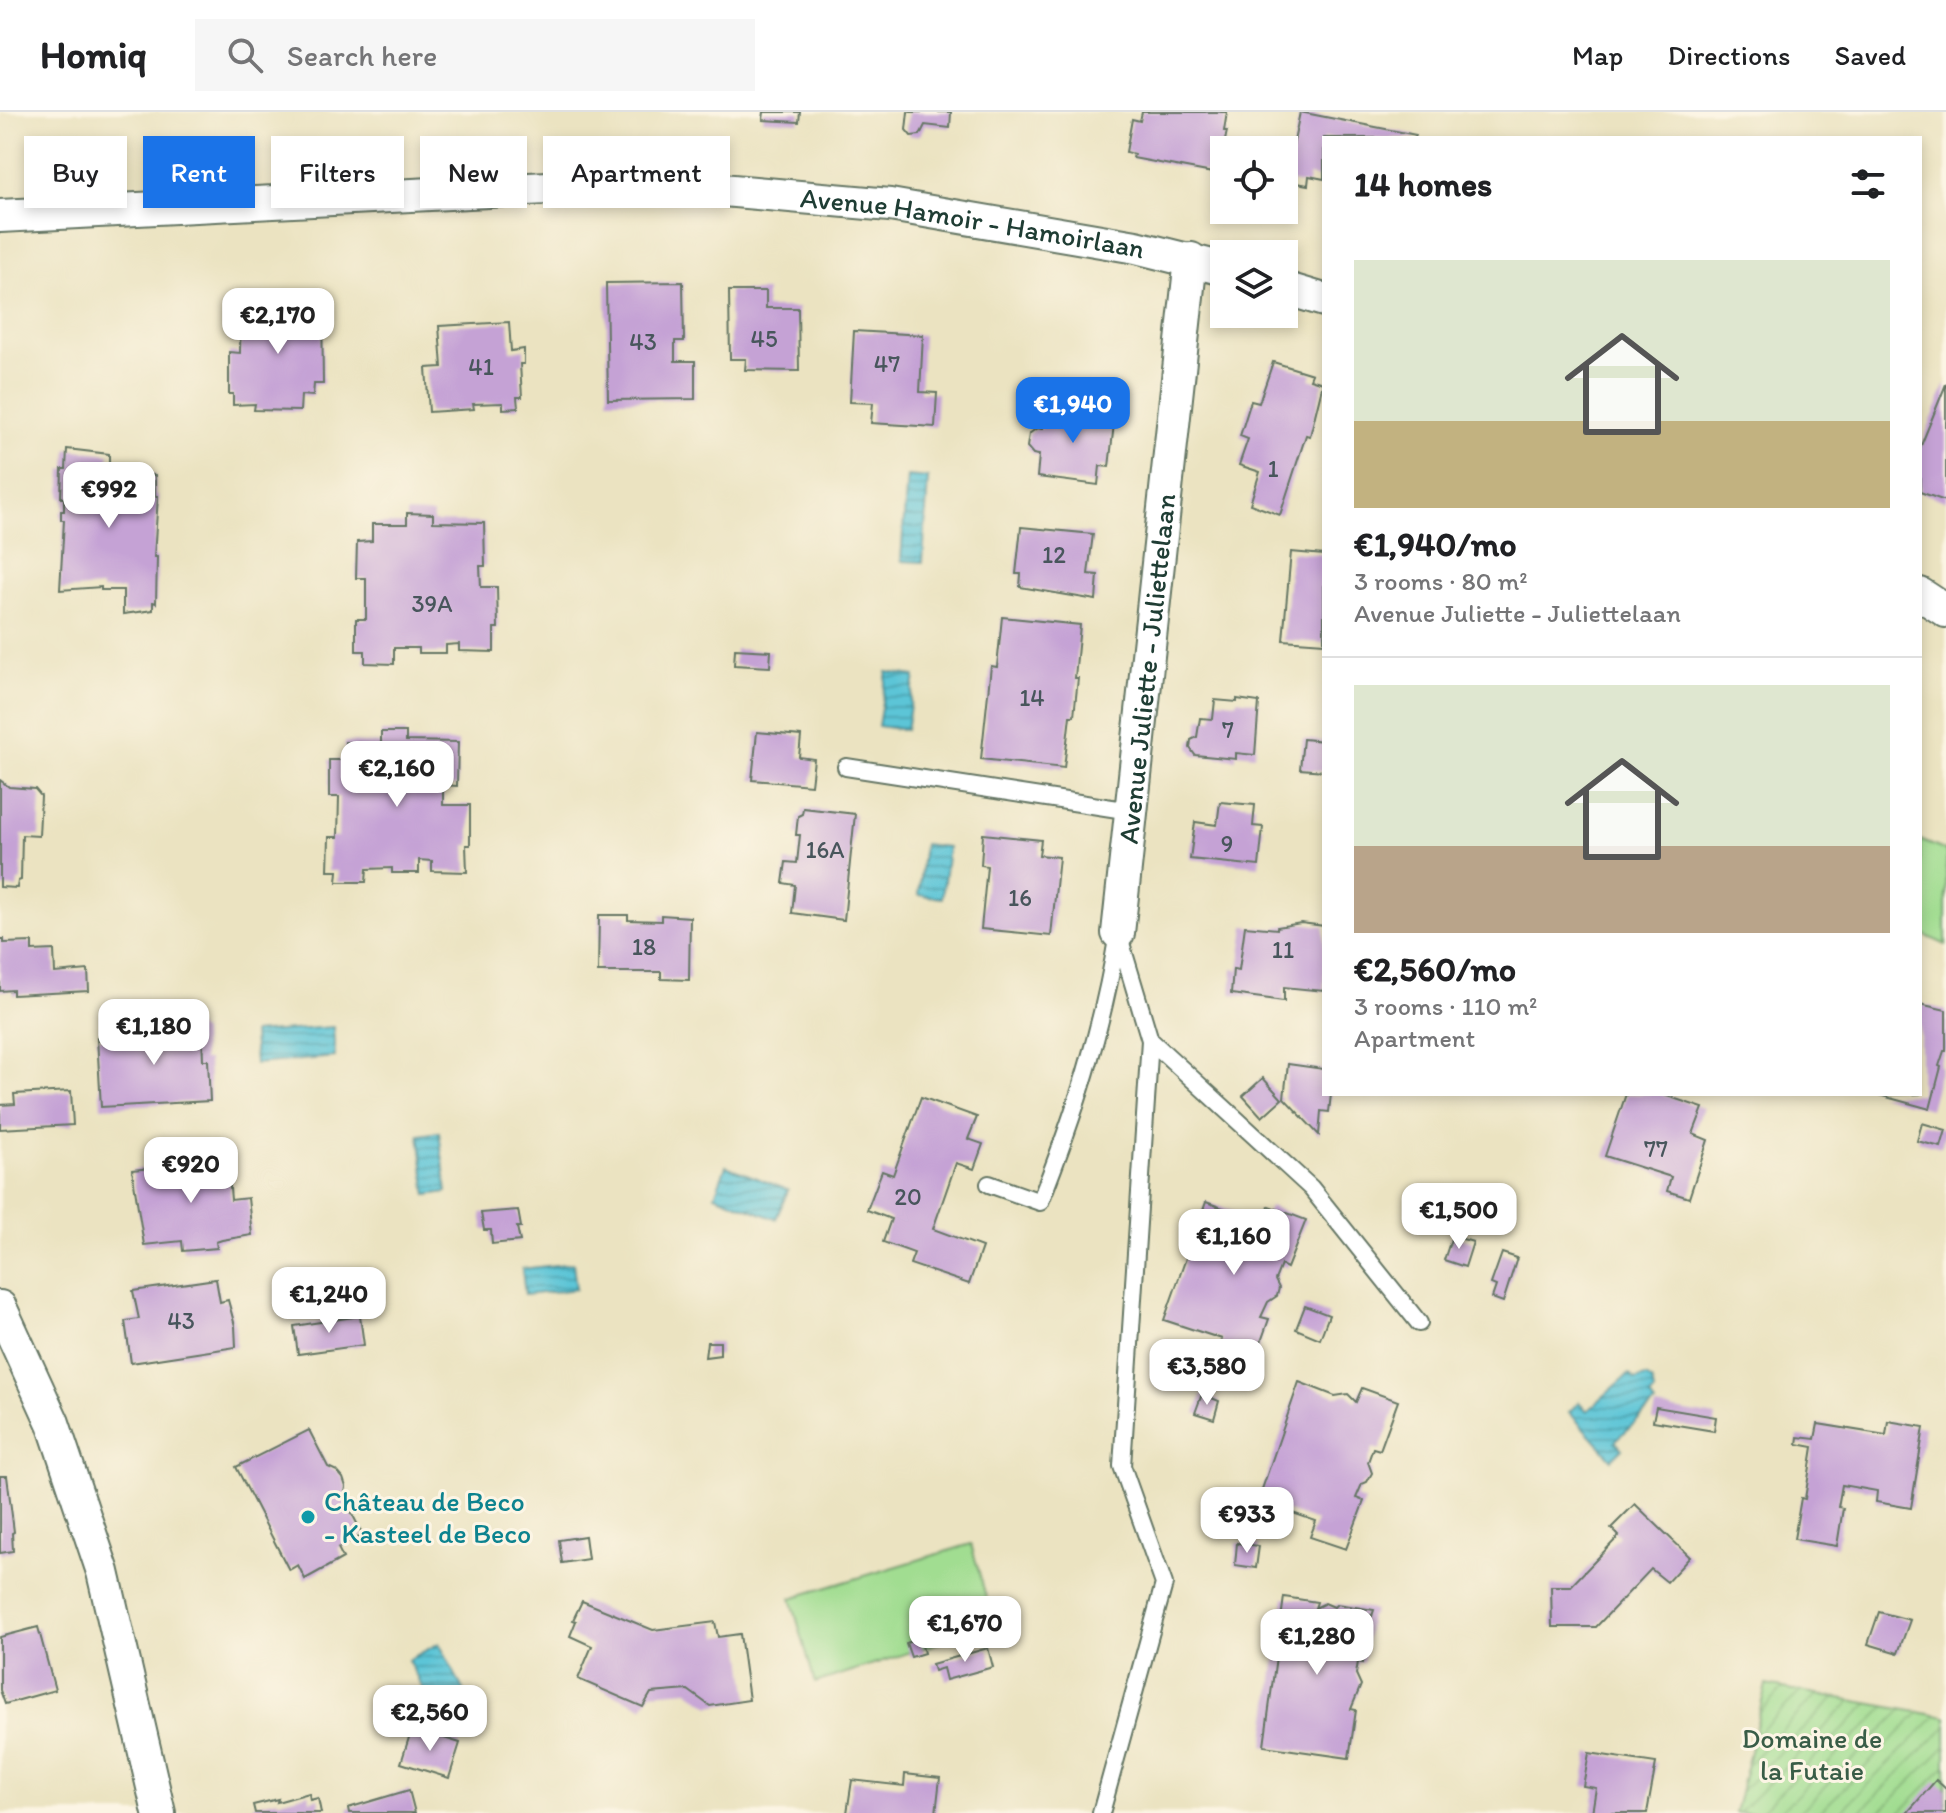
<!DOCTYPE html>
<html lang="en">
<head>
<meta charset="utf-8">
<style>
	:root { --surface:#fff; --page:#f6f6f6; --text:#202124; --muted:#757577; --line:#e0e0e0; --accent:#1a73e8 }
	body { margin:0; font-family:Itim,sans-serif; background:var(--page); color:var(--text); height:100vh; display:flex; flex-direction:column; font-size:30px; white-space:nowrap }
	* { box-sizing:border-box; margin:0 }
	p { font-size:26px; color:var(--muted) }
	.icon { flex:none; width:44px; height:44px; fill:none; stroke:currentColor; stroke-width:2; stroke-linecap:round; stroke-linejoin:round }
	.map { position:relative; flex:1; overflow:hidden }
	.sheet { position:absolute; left:1322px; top:24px; width:600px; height:960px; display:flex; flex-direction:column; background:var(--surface); border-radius:0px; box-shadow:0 4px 12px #0003 }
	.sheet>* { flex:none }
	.top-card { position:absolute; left:24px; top:24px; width:760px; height:72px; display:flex; gap:16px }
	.buttons { position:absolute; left:1210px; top:24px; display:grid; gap:16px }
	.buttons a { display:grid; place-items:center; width:88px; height:88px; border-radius:0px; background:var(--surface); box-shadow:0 4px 12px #0003; font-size:40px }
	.price { position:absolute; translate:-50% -68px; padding:0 18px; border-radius:16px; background:#fff; color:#222; font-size:26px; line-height:52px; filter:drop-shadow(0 2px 4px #0008) }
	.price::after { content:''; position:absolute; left:50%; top:48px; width:24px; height:18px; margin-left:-12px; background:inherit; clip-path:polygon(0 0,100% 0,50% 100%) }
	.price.selected { background:var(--accent); color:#fff }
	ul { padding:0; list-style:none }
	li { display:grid; align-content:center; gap:16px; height:424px; padding:0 32px }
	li+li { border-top:2px solid var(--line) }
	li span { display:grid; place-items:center; height:248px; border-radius:0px; color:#555 }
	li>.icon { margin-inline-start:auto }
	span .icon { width:144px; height:144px; fill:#fffc; stroke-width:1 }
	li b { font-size:34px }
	h2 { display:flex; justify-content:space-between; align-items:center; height:96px; padding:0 32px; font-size:34px }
	.pill { padding:0 28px; border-radius:0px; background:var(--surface); box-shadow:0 4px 12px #0003; font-size:28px; line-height:72px }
	.pill.selected { background:var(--accent); color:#fff }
	header { display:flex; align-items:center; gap:48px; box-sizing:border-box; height:112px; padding:0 40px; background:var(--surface); border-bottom:2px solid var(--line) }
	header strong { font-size:38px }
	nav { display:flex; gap:44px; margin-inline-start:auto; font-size:28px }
	.search { width:560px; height:72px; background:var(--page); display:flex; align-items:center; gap:20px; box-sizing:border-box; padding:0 28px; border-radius:0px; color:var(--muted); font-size:30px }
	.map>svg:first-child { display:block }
</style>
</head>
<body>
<header>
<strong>Homiq</strong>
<div class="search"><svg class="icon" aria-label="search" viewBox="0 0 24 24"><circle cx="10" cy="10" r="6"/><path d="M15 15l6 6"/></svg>Search here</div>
<nav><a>Map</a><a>Directions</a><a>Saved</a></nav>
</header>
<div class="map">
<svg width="1946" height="1701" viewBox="0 0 1946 1701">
	<defs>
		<pattern id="garden-furrows" width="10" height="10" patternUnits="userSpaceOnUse" patternTransform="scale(2)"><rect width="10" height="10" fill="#a1dd91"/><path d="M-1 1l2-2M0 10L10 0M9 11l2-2" fill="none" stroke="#83b477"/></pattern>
		<pattern id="water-rules" width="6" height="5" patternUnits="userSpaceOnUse" patternTransform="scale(2)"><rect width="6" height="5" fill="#5bc5d7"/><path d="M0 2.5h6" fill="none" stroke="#4ba1af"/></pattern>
	</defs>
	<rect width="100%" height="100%" fill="#fcf5e5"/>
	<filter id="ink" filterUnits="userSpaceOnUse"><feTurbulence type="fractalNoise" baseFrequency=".0125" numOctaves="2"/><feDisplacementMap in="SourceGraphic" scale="16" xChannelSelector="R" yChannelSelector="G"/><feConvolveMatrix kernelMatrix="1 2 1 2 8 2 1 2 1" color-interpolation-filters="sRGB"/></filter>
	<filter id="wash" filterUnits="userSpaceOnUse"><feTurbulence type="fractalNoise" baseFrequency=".006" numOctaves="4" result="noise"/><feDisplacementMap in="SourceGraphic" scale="32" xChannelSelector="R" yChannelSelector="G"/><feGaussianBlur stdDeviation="1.8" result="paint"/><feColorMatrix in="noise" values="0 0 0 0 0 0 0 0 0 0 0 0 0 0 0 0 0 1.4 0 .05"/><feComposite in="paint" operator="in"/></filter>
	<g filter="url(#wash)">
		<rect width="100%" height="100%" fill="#ebe3c1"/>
		<!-- grass -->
		<g fill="#a1dd91" stroke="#608d62" stroke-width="2">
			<polygon points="1920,728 1946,739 1946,833 1920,821"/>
			<polygon points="971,1432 994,1513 815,1571 791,1486"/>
		</g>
		<!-- garden -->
		<polygon fill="url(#garden-furrows)" stroke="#608d62" stroke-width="2" points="1766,1573 1946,1605 1946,1701 1735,1701"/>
		<!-- water -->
		<g fill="url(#water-rules)" stroke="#3d8186" stroke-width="2">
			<polygon points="907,364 928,366 923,450 901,449"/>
			<polygon points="887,560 915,564 906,618 878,614"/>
			<polygon points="924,732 948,735 942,786 918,783"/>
			<polygon points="333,915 335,945 255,952 253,921"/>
			<polygon points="439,1020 447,1080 427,1083 419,1023"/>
			<polygon points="726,1054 788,1078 776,1107 715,1083"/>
			<polygon points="573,1151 576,1177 525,1183 522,1157"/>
			<polygon points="1629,1262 1635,1268 1646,1265 1652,1269 1654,1280 1650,1285 1655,1292 1615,1329 1622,1337 1612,1347 1569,1300 1579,1290 1587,1299"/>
			<polygon points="439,1531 471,1593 440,1610 408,1548"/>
		</g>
		<g id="blocks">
			<!-- building -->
			<g fill="#c5a2d5">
				<polygon points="764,0 800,0 799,10 763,8"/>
				<polygon points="908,0 951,0 950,16 925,13 920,23 911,24 906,18"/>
				<polygon points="1142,0 1227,0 1224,19 1227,19 1218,62 1133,46 1134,42 1126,40 1132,7 1140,9"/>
				<polygon points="1300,0 1416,23 1415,26 1324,26 1324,67 1309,64 1308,73 1286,69"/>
				<polygon points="683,170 684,229 675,229 675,249 695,249 695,287 608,288 606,171"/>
				<polygon points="729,179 766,179 766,196 798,196 799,259 745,258 746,247 730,247"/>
				<polygon points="279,188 322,188 323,272 314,272 313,284 301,283 300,299 254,298 255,292 233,293 233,282 229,282 229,240 240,241 241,197 279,197"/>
				<polygon points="509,210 511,239 524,237 524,252 520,252 522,285 517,285 518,296 503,297 503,291 473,292 474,297 429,300 426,256 442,255 439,214"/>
				<polygon points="854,219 923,223 920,280 937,281 935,315 871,311 873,291 850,290"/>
				<polygon points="1273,250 1312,262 1310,267 1323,271 1310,324 1306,323 1280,403 1250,392 1260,360 1239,353 1248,327 1240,324 1251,289 1259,291"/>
				<polygon points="1946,272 1946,386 1945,389 1920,380 1920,336"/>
				<polygon points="1043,295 1115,303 1109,355 1100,354 1098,373 1037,365 1039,343 1033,342 1027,335 1029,322 1037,316 1042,317"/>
				<polygon points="67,337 109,342 109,362 155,363 155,384 158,384 154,445 157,445 156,491 153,490 153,498 123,502 123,478 101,478 101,475 60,478 64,408 61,408 61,399 64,399 64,386 61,386 62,357 66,357"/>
				<polygon points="407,401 433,402 433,410 484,411 485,454 480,454 481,475 497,475 498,516 494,516 494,540 459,539 459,532 446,533 446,541 419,541 419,536 394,536 394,552 365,551 365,539 356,539 356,507 366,507 366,466 356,466 357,430 372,429 372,412 407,412"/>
				<polygon points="1021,415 1093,422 1088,462 1098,463 1096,488 1020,475 1021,462 1016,462"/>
				<polygon points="1291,440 1324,443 1324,531 1283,528"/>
				<polygon points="1002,505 1080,513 1075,566 1078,566 1074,604 1070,604 1064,656 981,647 991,554 997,555"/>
				<polygon points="735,537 771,539 770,555 734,553"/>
				<polygon points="1237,587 1259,590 1255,643 1236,641 1236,647 1195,643 1190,636 1191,628 1197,625 1200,606 1213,607 1215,588 1237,590"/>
				<polygon points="381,620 406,620 406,629 458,630 457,674 443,673 443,693 470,693 470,733 466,733 467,760 432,759 432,749 419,748 419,761 392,761 392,756 367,757 366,770 337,770 338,759 328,759 329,725 338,725 339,685 329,685 329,648 345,648 345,630 381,632"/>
				<polygon points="757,620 801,624 799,645 814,647 811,673 752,668"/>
				<polygon points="1303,627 1324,629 1324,659 1300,657"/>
				<polygon points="0,668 9,675 35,677 41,684 39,724 22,723 21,768 18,769 17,776 0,775"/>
				<polygon points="1220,690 1255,693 1253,714 1263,715 1259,754 1190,747 1195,710 1217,713"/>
				<polygon points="803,696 855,702 844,808 792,801 795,773 783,771 786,750 797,751 800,723 796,723 798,704 802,702"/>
				<polygon points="983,722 1041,728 1039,743 1059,745 1051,824 981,817 987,754 981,753"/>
				<polygon points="599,803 628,803 628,808 661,809 661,803 690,805 689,868 661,867 661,860 598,860"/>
				<polygon points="1301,811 1324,814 1324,879 1284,875 1284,889 1231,882 1233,857 1239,858 1245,814 1277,817 1277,815"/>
				<polygon points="0,827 4,827 4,831 32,830 32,839 54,838 55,861 88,858 89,879 13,883 13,878 0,879"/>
				<polygon points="1920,892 1946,898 1946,939 1944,939 1939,954 1941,955 1930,997 1879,983 1920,982"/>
				<polygon points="175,905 191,908 202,920 203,948 208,948 210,989 101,995 97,926 153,923 166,908"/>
				<polygon points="1288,952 1324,957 1324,982 1331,982 1329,1000 1321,999 1319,1023 1284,986"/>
				<polygon points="1263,966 1282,987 1262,1005 1243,984"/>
				<polygon points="71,979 73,1013 0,1017 0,993 15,992 14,982"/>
				<polygon points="1626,982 1661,982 1703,996 1693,1022 1708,1028 1689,1086 1667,1079 1671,1065 1605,1044"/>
				<polygon points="921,985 977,1005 968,1027 983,1032 974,1057 956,1051 933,1117 982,1135 969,1172 910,1152 914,1141 883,1130 891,1107 867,1098 882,1059 893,1063"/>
				<polygon points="1922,1011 1946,1018 1941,1035 1917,1029"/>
				<polygon points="213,1039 223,1040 230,1046 233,1054 229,1064 231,1088 248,1086 252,1123 222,1128 216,1130 217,1136 183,1139 182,1129 144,1133 132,1058 183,1053 183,1058 200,1057 206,1044"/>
				<polygon points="1206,1090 1242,1103 1257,1102 1264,1110 1269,1094 1306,1108 1287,1156 1281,1153 1275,1168 1279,1176 1277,1184 1268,1190 1261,1205 1269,1207 1252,1255 1217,1243 1222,1227 1164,1208"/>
				<polygon points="518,1098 521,1115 517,1115 520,1129 492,1132 491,1118 484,1118 481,1101"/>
				<polygon points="1452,1124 1473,1130 1465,1155 1444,1148"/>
				<polygon points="1502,1141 1517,1146 1503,1190 1492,1186 1496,1174 1491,1172"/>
				<polygon points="216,1167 220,1190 228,1188 235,1214 236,1235 131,1251 125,1209 139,1207 133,1179"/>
				<polygon points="1305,1194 1329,1203 1320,1227 1296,1217"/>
				<polygon points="360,1204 364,1233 298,1242 294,1214"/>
				<polygon points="707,1230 720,1230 720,1243 705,1245"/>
				<polygon points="1299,1270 1335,1284 1348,1282 1356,1290 1362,1276 1398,1289 1380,1338 1373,1336 1368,1350 1372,1361 1367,1370 1362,1372 1356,1386 1364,1389 1346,1437 1310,1425 1316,1409 1258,1389"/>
				<polygon points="1202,1282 1219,1289 1214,1307 1195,1301"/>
				<polygon points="1656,1295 1716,1305 1714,1319 1653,1309"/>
				<polygon points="1888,1309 1924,1315 1911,1396 1876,1390 1877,1379 1842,1373 1838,1395 1843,1396 1837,1434 1794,1427 1801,1386 1805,1387 1813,1335 1797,1332 1798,1325 1815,1327 1818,1312 1886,1323"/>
				<polygon points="309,1318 328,1355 337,1359 343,1366 346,1375 344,1386 363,1423 338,1436 343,1446 305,1467 298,1453 289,1458 236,1355"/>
				<polygon points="0,1364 7,1364 14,1420 12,1421 13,1439 0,1441"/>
				<polygon points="1635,1392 1690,1445 1667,1470 1651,1457 1596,1515 1552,1515 1551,1474 1571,1474 1619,1424 1611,1416"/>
				<polygon points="585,1424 588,1447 562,1451 559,1428"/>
				<polygon points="1237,1431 1259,1434 1256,1456 1235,1453"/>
				<polygon points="1284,1485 1317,1490 1315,1496 1325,1491 1334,1495 1337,1492 1374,1498 1372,1504 1370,1503 1363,1551 1358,1550 1356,1562 1361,1573 1351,1597 1356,1598 1349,1646 1264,1634"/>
				<polygon points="582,1489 653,1518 715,1510 718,1525 740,1522 749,1588 710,1594 688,1578 651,1581 643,1595 578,1567 592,1534 570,1524 576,1509 573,1508"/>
				<polygon points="1879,1500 1910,1508 1898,1541 1868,1532"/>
				<polygon points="38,1515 55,1578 5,1592 0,1578 0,1525"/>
				<polygon points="920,1526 924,1541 911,1545 906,1531"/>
				<polygon points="988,1536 993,1555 946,1568 943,1556 934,1559 932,1552"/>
				<polygon points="412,1616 460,1631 449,1666 401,1651"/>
				<polygon points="1589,1641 1656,1651 1647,1701 1592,1701 1596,1676 1583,1674"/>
				<polygon points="905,1662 940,1666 936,1701 847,1701 852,1668 904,1674"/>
				<polygon points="1936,1668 1946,1677 1946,1701 1907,1701"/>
				<polygon points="409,1678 415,1701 349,1701 348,1696"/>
				<polygon points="309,1681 310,1688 318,1686 321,1701 255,1701 253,1693 278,1687 277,1690"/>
			</g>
		</g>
	</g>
	<g filter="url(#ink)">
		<use href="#blocks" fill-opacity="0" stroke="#667765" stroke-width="2"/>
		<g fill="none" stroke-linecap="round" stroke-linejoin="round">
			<!-- service casing -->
			<g stroke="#667765" stroke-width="20">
				<g id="service">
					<polyline points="846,655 1131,699"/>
					<polyline points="1150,928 1311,1076 1419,1211"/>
					<path d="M989,1072l51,18c34,-86 62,-171 77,-263"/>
					<polyline points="1101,1701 1164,1472 1122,1354 1150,928 1118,821"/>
				</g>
			</g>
			<!-- minor casing -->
			<g stroke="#667765" stroke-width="36">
				<g id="minor">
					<path id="s1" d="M0,104l644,-33 246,22 246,42 88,22"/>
					<polyline points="1284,176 1324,188"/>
					<polyline points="1920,482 1946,499"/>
					<path id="s2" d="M1118,821l73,-674"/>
					<polyline points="0,1195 53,1311 103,1460 159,1701"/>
				</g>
			</g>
			<!-- service -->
			<use href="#service" stroke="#fff" stroke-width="16"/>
			<!-- minor -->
			<use href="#minor" stroke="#fff" stroke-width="32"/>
		</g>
	</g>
	<!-- markers -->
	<circle fill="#0f9aa8" stroke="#fcf5e5" stroke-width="3" cx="308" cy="1405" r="8"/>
	<g text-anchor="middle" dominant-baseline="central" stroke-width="6" stroke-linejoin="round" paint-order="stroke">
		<!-- number labels -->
		<g font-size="24" fill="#48565c">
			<text x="764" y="226">45</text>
			<text x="643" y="229">43</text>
			<text x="887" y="251">47</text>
			<text x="481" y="254">41</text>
			<text x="1273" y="356">1</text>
			<text x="1054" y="442">12</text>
			<text x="432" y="491">39A</text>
			<text x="1032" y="585">14</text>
			<text x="1228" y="617">7</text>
			<text x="1227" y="731">9</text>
			<text x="825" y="737">16A</text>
			<text x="1020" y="785">16</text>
			<text x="644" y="834">18</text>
			<text x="1283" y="837">11</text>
			<text x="1656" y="1036">77</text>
			<text x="908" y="1084">20</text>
			<text x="181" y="1208">43</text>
		</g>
		<!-- street labels -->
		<g font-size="28" fill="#1f3d34" stroke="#fcf5e5">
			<text stroke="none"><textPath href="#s1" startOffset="976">Avenue Hamoir - Hamoirlaan</textPath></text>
			<text stroke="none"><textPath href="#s2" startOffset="266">Avenue Juliette - Juliettelaan</textPath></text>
		</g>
		<!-- culture labels -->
		<g font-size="28" fill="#0d838f" stroke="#fcf5e5" text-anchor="start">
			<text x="324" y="1389">Château de Beco<tspan x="324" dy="32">- Kasteel de Beco</tspan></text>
		</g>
		<!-- park labels -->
		<g font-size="28" fill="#395d47" stroke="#fcf5e5">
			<text x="1812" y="1626">Domaine de<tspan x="1812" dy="32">la Futaie</tspan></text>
		</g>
	</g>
</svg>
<div class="buttons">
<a><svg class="icon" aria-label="locate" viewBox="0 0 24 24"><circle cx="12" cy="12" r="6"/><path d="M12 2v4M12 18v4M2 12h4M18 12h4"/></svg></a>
<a><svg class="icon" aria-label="layers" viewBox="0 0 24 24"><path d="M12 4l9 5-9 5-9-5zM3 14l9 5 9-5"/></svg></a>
</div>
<b class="price" style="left:278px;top:244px">€2,170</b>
<b class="price selected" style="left:1073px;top:333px">€1,940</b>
<b class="price" style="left:109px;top:418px">€992</b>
<b class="price" style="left:397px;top:697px">€2,160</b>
<b class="price" style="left:154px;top:955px">€1,180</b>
<b class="price" style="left:191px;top:1093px">€920</b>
<b class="price" style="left:1459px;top:1139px">€1,500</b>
<b class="price" style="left:1234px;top:1165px">€1,160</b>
<b class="price" style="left:329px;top:1223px">€1,240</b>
<b class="price" style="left:1207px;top:1295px">€3,580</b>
<b class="price" style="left:1247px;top:1443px">€933</b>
<b class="price" style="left:965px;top:1552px">€1,670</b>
<b class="price" style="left:1317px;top:1565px">€1,280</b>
<b class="price" style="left:430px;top:1641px">€2,560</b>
<div class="top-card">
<a class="pill">Buy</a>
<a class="pill selected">Rent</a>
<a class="pill">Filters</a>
<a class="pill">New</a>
<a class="pill">Apartment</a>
</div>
<section class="sheet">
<h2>14 homes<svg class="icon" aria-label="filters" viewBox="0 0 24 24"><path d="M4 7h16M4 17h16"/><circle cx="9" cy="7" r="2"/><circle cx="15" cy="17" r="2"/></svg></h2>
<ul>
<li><span style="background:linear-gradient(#dfe7d0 65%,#c2b280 0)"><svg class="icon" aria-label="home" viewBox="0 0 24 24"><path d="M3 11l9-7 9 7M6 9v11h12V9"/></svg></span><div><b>€1,940/mo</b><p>3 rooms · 80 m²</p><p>Avenue Juliette - Juliettelaan</p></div></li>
<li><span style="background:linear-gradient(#dfe7d0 65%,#b9a48a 0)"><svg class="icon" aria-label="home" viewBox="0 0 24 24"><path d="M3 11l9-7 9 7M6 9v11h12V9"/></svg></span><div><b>€2,560/mo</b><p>3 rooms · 110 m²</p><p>Apartment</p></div></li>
</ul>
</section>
</div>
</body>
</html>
